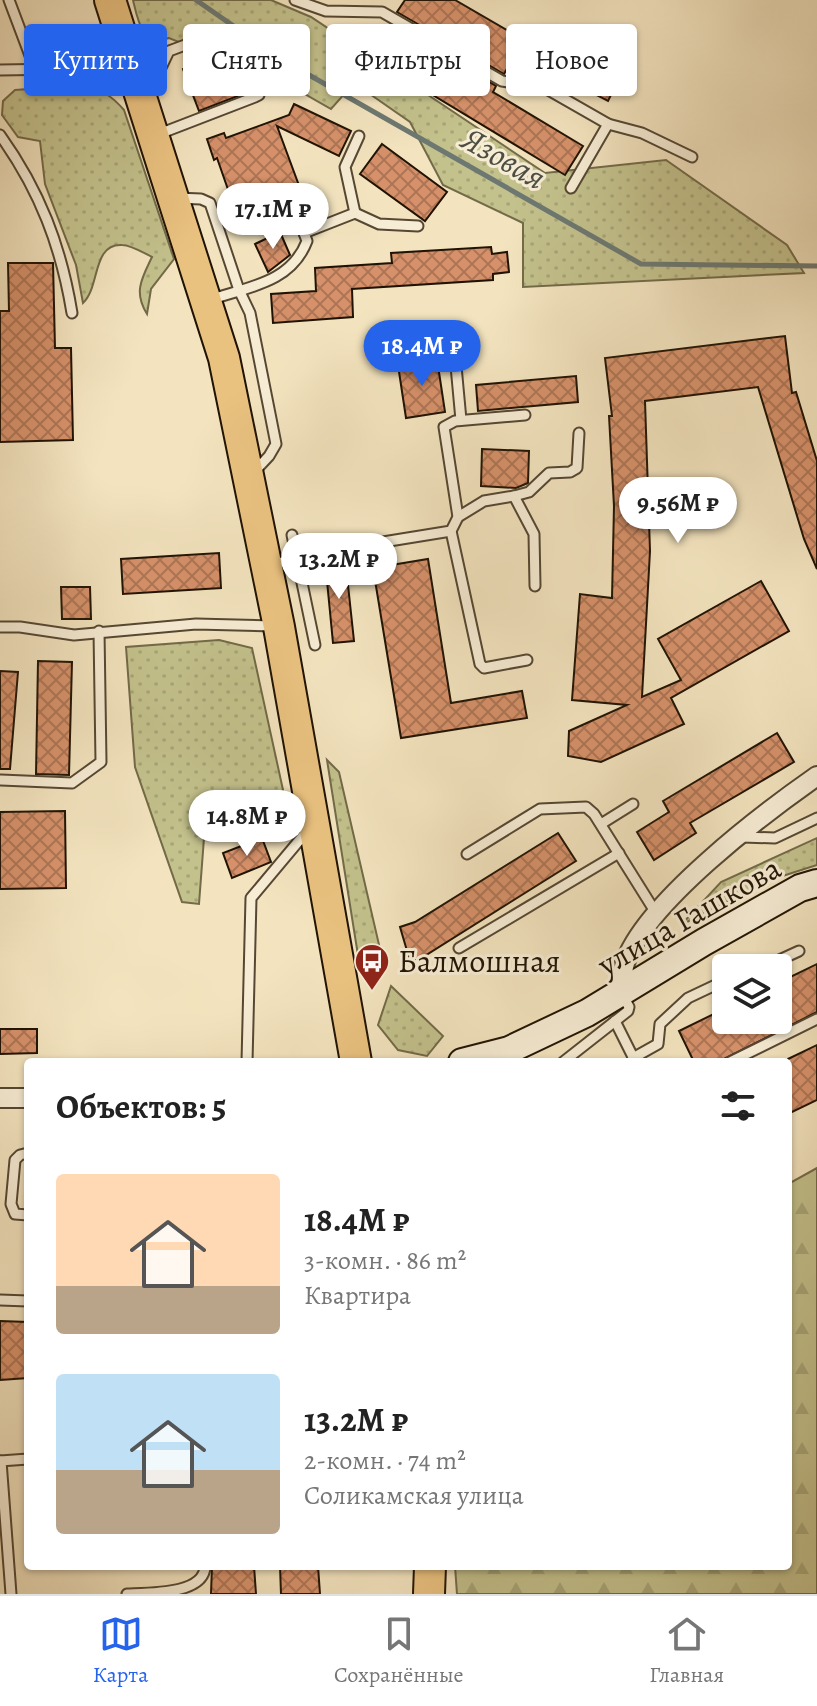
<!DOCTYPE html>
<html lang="ru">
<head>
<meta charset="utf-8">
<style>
	:root { --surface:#fff; --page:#f6f6f6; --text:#222; --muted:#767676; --line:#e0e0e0; --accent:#2563eb }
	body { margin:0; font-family:Alegreya,serif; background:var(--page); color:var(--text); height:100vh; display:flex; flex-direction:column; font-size:30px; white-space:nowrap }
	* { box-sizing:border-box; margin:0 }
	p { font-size:26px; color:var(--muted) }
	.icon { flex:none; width:44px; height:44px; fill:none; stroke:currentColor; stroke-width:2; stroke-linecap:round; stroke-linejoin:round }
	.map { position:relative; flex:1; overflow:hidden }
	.side { position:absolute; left:24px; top:1058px; width:768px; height:512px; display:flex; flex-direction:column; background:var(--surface); border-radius:8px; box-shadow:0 2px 6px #0004 }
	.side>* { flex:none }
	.guide { position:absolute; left:24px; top:24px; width:770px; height:72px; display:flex; gap:16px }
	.tools { position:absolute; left:712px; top:954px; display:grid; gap:16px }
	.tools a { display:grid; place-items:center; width:80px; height:80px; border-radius:8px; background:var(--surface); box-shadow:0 2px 6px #0004; font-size:40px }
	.price { position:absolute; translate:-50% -68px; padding:0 18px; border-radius:28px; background:#fff; color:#222; font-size:26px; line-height:52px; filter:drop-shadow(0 2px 4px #0008) }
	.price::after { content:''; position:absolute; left:50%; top:48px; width:24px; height:18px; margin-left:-12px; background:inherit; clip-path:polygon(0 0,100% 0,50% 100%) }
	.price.on { background:var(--accent); color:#fff }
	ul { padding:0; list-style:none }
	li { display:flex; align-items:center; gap:24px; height:200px; padding:0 32px }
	li span { display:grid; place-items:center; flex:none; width:224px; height:160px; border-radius:8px; color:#555 }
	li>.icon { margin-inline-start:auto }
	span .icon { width:96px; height:96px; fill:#fffc; stroke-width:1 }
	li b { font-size:34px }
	h2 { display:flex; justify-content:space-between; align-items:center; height:96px; padding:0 32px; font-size:34px }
	.pill { padding:0 28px; border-radius:8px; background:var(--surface); box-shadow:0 2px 6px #0004; font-size:28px; line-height:72px }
	.pill.on { background:var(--accent); color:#fff }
	.tab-bar { display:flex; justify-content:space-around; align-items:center; height:112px; border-top:2px solid var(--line); background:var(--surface); font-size:22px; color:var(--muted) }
	.tab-bar a { display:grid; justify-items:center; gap:4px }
	.tab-bar .on { color:var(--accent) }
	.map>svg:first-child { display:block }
</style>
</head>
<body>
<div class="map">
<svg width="817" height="1594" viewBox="0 0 817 1594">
	<defs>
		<pattern id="green-dots" width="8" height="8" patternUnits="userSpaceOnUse" patternTransform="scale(2)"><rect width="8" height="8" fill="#c3c18c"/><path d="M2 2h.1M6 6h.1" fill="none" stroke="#a7a577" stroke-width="1.8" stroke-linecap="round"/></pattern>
		<pattern id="forest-firs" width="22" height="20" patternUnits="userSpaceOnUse" patternTransform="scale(2)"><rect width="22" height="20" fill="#c3c18c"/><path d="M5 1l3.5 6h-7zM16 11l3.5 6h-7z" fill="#a7a577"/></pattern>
		<pattern id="building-cross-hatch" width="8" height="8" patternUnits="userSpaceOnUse" patternTransform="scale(2)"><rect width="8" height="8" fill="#d6916a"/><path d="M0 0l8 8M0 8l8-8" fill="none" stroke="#ad7555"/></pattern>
	</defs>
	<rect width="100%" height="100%" fill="#f3e4bf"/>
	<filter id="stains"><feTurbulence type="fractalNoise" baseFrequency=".0025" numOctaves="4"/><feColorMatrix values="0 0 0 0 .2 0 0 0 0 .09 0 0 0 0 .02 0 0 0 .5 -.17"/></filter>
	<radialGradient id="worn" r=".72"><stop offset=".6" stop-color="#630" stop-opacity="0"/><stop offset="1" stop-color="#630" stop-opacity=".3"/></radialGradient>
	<!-- green -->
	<g fill="url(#green-dots)" stroke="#726a48" stroke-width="2">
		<path d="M133,0h138l40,17 234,156 121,-13 121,85 17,28 -281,14v-64l-80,-38 -33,-63 -56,-39 -23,26 -37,-21 -125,-50c-27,9 -31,-17 -36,-38z"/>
		<path d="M83,85c18,4 29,11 41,25l50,149 -23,30 -4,25c-14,-22 -5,-36 5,-57 -8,-4 -21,-12 -30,-12 -30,-2 -22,43 -39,58l-7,-38 -31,-81 -5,-43 -22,-4 -16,-22 1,-14 12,-11z"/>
		<polygon points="219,640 252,648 290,822 204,838 199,904 182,902 135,767 126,647"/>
		<polygon points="327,760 339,772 383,962 360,968"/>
		<polygon points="817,838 817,865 767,881 681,925 721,882"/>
		<polygon points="391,986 443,1036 427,1056 398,1050 378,1025"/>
	</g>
	<!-- forest -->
	<polygon fill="url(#forest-firs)" stroke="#726a48" stroke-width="2" points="817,1168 817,1594 457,1594 455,1566 788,1566 788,1184"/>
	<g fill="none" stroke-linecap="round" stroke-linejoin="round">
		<!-- stream -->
		<polyline stroke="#6c7871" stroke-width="5" points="196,0 281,59 641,264 817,266"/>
	</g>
	<!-- building -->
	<g fill="url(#building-cross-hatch)" stroke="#201304" stroke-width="2">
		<polygon points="405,0 455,0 524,40 504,74 397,12"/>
		<polygon points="390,25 496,86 493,92 583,146 565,175 370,57"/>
		<polygon points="568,47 621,75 608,101 554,73"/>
		<polygon points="231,50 236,53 251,91 199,111 183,69"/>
		<polygon points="294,104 351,131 339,156 277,126 301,191 251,210 253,216 239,221 217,158 214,160 207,139 224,133 226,138 289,115"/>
		<polygon points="382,144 447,192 425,221 360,174"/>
		<polygon points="280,232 290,255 268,272 255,244"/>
		<polygon points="491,247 492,254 507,252 509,272 493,274 493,280 352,289 353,317 273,323 271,294 316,291 315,268 392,263 391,253"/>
		<polygon points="8,263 53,263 55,348 71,348 73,440 0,442 0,311 9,311"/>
		<polygon points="785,336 792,393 796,392 817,461 817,569 804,539 758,387 645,401 650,551 642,697 681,680 658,639 761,581 789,631 671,698 684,724 601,762 568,756 569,731 627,705 572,700 580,594 612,598 614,506 609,416 612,416 605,358"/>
		<polygon points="437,359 445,412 406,418 398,365"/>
		<polygon points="576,376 578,402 478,411 476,385"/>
		<polygon points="482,449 529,451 528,483 516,488 481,486"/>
		<polygon points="219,553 221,588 123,594 121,559"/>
		<polygon points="345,557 354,641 333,643 325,560"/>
		<polygon points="428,559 451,703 522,691 527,718 401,738 373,568"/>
		<polygon points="61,587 90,587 91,619 62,619"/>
		<polygon points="38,661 72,662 69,775 36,774"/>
		<polygon points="0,671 18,672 10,769 0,769"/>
		<polygon points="777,733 794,762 690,823 696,833 654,860 637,832 669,812 663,801"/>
		<polygon points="65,811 66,888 0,889 0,812"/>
		<polygon points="558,833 576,861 423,957 410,961 400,927 415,922"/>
		<polygon points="262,838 271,862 232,878 223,853"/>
		<polygon points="817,964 817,1012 718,1062 694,1062 679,1031 726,1008 726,1020 778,1020 778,983"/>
		<polygon points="0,1029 37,1029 37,1053 0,1054"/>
		<polygon points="817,1045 817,1100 788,1114 788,1059"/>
		<polygon points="0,1321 28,1322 28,1378 0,1380"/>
		<polygon points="212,1566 254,1566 256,1594 211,1594"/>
		<polygon points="280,1566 318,1566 320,1594 281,1594"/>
	</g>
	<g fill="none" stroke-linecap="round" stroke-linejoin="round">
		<!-- lane casing -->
		<g stroke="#554733" stroke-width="13">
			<g id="lane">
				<polyline points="9,0 35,69"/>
				<polyline points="295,0 326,11 382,12 502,81 545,88 608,124 571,188"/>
				<polyline points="0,70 125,68"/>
				<polyline points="140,83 158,74 169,51 212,35 245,48 261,86 259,95 255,97 159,134"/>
				<polyline points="608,124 642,133 692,157"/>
				<path d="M0,135c40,56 61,111 72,178"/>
				<polyline points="177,198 201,199 210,203 239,290 250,313 276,444 269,456 254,472"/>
				<polyline points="355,213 345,167 359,136"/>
				<polyline points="304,233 355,213 379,224 418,226"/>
				<path d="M209,300c39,-13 82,-17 98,-59l-13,-34"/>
				<polyline points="456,366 461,420"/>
				<polyline points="514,496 529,492 549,473 570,472 577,468 579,433"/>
				<polyline points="458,517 484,501 514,496 534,534 535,586"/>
				<polyline points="451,531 480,664 484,668 527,660"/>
				<polyline points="292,535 315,645"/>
				<polyline points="269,565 297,559 309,554 451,531 458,517 444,427 455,421 525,415"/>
				<polyline points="0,627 20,627 74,635 196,624 275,626"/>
				<polyline points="1,780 72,783 101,762 99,631"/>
				<polyline points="601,824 633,804"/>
				<polyline points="742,837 775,838 817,818"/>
				<polyline points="467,854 540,809 586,807 594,814 656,913"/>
				<polyline points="459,948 619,853"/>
				<polyline points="762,968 799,951"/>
				<polyline points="615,1021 635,1061"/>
				<polyline points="633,1058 658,1044 660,1024 688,998 726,980"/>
				<polyline points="247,1062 251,898 308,830"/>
				<polyline points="563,1062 628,1011 629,1007 622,994"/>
				<polyline points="730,1062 817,1019"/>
				<polyline points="28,1153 20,1155 15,1160 11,1204 15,1214 28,1215"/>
				<polyline points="0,1300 28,1301"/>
				<polyline points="0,1461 28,1459"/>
				<polyline points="1,1461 11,1594"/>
				<path d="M127,1594c25,-1 78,0 78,-28"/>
			</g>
		</g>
		<!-- street casing -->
		<g stroke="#554733" stroke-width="22">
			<g id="street">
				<path d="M622,994c1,-10 0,-22 3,-31 20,-60 139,-150 192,-187"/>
				<polyline points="0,1098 28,1098"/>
			</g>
		</g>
		<!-- secondary casing -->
		<g stroke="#201304" stroke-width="30">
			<polyline id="secondary" points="462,1062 509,1050 587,1013 704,942 800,888 817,883"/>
		</g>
		<!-- primary casing -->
		<g stroke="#201304" stroke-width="34">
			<g id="primary">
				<polyline points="110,0 224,358 279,627 356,1062"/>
				<polyline points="429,1594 430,1566"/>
			</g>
		</g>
		<!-- lane -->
		<use href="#lane" stroke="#f7edd5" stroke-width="9"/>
		<!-- street -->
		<use href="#street" stroke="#f7edd5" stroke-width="18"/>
		<!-- secondary -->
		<use href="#secondary" stroke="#f7edd5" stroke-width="26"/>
		<!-- primary -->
		<use href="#primary" stroke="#eac280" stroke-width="30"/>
	</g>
	<!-- icons -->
	<defs>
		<g id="bus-pin" transform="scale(1.8)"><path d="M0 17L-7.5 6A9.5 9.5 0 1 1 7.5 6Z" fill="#8f2418" stroke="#f7edd5"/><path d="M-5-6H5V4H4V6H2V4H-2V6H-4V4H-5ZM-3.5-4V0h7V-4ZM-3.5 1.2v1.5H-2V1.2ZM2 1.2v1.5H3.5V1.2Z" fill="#fff"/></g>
	</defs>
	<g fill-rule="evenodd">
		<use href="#bus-pin" x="372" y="961"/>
	</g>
	<g text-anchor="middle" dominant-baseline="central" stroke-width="6" stroke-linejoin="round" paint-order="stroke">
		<!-- street labels -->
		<g font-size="32" fill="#201304" stroke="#f7edd5">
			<text transform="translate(689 916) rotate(-30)">улица Гашкова</text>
		</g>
		<!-- poi labels -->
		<g font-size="32" fill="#201304" stroke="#f7edd5" text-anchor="start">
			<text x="398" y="961">Балмошная</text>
		</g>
		<!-- water labels -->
		<g font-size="34" font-style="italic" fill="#4c4e44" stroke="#f7edd5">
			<text transform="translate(504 158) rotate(30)">Язовая</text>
		</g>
	</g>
	<rect width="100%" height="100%" filter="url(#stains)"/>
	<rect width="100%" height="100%" fill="url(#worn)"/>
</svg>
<div class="tools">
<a><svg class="icon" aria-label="layers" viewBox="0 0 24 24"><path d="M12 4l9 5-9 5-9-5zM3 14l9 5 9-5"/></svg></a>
</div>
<b class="price" style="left:273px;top:251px">17.1M ₽</b>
<b class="price on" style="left:422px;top:388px">18.4M ₽</b>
<b class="price" style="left:678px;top:545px">9.56M ₽</b>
<b class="price" style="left:339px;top:601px">13.2M ₽</b>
<b class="price" style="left:247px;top:858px">14.8M ₽</b>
<div class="guide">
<a class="pill on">Купить</a>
<a class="pill">Снять</a>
<a class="pill">Фильтры</a>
<a class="pill">Новое</a>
</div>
<section class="side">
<h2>Объектов: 5<svg class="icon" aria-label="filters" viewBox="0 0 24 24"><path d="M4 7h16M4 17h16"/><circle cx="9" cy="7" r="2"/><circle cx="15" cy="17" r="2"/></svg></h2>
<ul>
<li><span style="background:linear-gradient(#ffd9b3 70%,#b9a48a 0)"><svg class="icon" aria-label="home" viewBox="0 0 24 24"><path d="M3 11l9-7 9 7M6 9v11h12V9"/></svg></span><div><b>18.4M ₽</b><p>3-комн. · 86 m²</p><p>Квартира</p></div></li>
<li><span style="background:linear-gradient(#bfe0f5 60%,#b9a48a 0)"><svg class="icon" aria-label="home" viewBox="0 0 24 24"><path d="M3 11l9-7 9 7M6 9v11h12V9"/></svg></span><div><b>13.2M ₽</b><p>2-комн. · 74 m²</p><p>Соликамская улица</p></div></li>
</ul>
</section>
</div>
<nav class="tab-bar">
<a class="on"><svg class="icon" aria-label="map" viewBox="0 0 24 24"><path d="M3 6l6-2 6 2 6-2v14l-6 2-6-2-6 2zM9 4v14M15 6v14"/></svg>Карта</a>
<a><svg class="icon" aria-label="saved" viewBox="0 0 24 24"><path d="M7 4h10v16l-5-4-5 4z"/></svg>Сохранённые</a>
<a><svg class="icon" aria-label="home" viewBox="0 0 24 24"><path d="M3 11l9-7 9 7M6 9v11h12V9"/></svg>Главная</a>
</nav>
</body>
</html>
